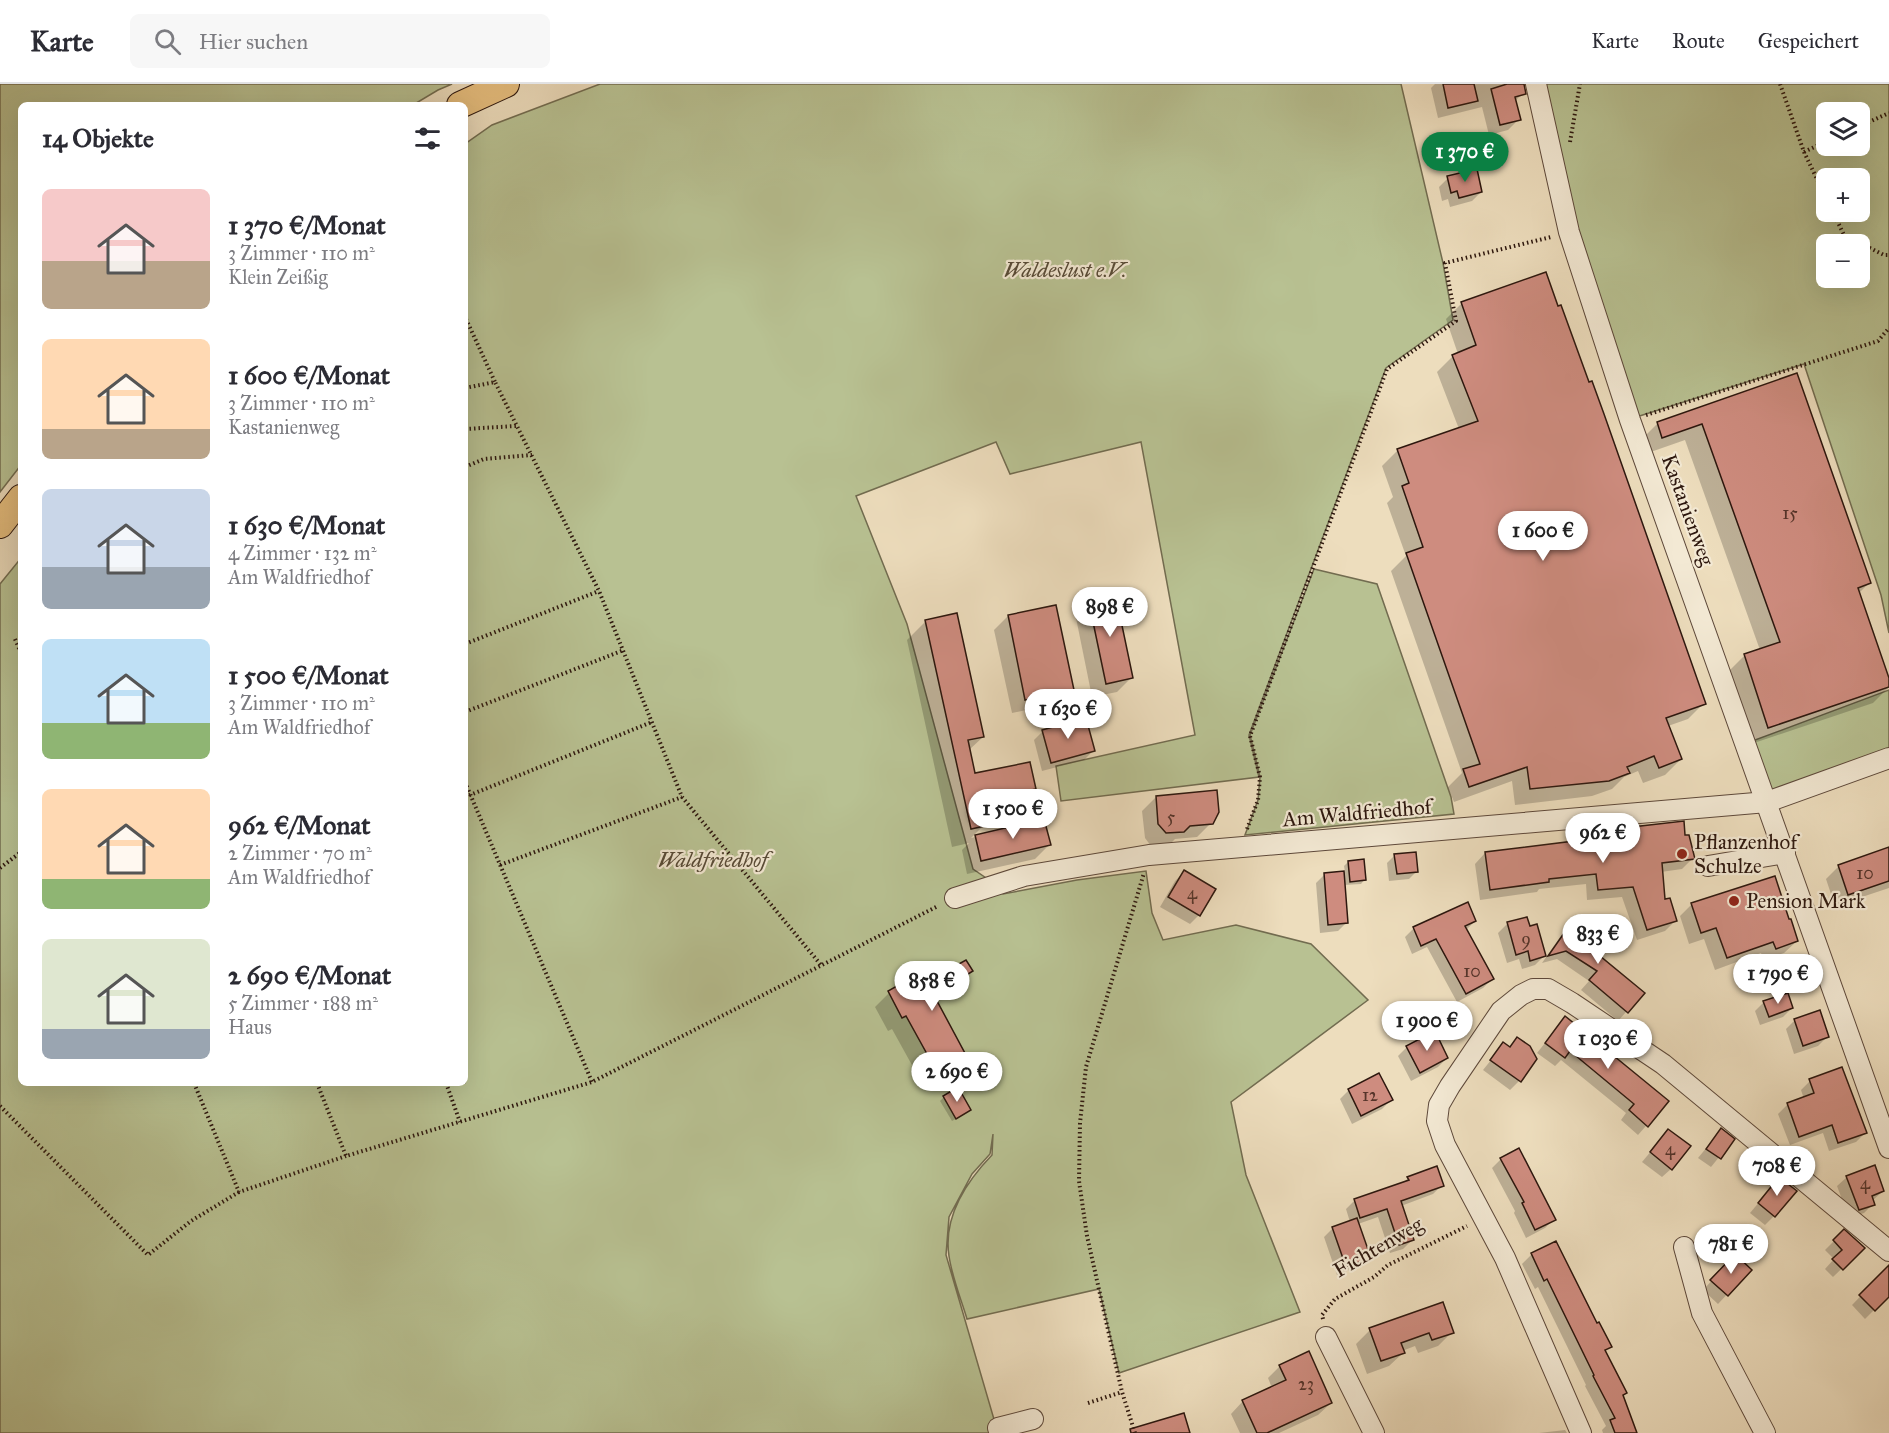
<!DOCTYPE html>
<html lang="de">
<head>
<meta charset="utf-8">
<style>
	:root { --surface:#fff; --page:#f7f7f7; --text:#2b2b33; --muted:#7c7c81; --line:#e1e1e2; --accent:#0b8043 }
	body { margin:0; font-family:"IM FELL Great Primer",serif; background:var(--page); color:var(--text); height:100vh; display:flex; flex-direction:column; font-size:22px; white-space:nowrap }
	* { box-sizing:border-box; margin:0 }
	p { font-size:20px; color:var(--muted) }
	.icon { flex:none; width:33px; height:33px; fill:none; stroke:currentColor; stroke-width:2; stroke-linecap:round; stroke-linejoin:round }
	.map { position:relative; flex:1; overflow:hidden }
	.drawer { position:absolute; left:18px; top:18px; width:450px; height:984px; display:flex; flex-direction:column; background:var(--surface); border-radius:9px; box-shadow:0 6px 24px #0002 }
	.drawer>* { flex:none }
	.controls { position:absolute; left:1816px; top:18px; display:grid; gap:12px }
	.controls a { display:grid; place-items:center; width:54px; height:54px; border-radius:9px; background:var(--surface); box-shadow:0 6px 24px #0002; font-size:30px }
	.price { position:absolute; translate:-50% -51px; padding:0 14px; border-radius:21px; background:#fff; color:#222; font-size:20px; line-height:39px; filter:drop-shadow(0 2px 3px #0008) }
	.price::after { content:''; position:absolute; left:50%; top:36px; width:18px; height:14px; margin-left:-9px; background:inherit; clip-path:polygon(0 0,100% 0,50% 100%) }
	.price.active { background:var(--accent); color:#fff }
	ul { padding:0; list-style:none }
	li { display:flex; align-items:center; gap:18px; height:150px; padding:0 24px }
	li span { display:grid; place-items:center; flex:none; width:168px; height:120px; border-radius:9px; color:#555 }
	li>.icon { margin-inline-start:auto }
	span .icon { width:72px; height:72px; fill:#fffc; stroke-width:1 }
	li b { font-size:26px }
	h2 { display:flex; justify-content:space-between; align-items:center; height:72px; padding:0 24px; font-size:26px }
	header { display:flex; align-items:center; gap:36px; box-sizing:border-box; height:84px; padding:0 30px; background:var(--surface); border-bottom:2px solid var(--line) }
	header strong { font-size:28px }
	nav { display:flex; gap:33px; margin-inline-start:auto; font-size:21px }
	.search { width:420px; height:54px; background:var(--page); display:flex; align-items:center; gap:15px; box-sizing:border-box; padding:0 21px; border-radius:9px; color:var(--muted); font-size:22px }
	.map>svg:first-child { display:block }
</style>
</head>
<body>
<header>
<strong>Karte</strong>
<div class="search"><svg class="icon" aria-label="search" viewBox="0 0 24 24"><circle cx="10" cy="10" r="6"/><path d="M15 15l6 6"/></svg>Hier suchen</div>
<nav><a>Karte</a><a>Route</a><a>Gespeichert</a></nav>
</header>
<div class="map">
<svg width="1889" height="1349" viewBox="0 0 1889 1349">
	<rect width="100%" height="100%" fill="#edddbd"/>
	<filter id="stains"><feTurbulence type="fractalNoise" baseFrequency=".00333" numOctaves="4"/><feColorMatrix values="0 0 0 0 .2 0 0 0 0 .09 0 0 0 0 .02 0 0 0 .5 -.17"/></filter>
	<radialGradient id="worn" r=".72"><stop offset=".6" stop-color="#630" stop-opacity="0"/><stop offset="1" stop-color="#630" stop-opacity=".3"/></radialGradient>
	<!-- green -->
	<g fill="#b8c192" stroke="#726c50" stroke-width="1.5" fill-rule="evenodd">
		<polygon points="0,0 452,0 438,6 413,21 21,21 21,381 0,408"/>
		<path d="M600,0h801l42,179 10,57 -67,48 -137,367 10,42 -198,24 -5,-35 139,-31 -54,-293 -131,32 -14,-32 -140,54 51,128 66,245 22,15 8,10 74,-14 69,-9 6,42 11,27 73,-15 75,19 57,56 -137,102 15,73 54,137 -181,61 -20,-84 -132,30c-6,-20 -15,-42 -18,-63 -6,-39 17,-74 43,-101l1,-21 -3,20 -18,20 -23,43 -3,38 52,178h-998v-849l21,-26v525h444v-939l27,-19z"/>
		<path d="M1536,0h353v549l-8,-38 -77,-231 -174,55zM1827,28h33v34h-33zM1827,94h33v34h-33zM1827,160h33v34h-33z"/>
		<polygon points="1314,485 1377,500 1451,713 1454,730 1245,751 1258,716 1260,693 1250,651"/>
		<polygon points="1889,606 1889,674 1767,717 1747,659"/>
	</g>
	<!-- shadow -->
	<g fill="#0003">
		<polygon points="1435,0 1519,0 1522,10 1515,17 1519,35 1508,46 1489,51 1482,23 1438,34 1431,4"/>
		<polygon points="1448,94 1481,108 1472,117 1450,123 1448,115 1442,117 1439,103"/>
		<polygon points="1462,219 1704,619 1688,635 1668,642 1681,675 1665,691 1643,699 1638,687 1624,693 1612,705 1592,712 1515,721 1512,697 1454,718 1448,703 1462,689 1391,487 1406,472 1387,419 1393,413 1382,382 1398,366 1459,345 1437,288 1453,272 1458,270 1446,235"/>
		<polygon points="1796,291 1870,498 1858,510 1889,603 1873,619 1751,660 1728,588 1745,571 1760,566 1685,356 1645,370 1640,357 1657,340"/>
		<polygon points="1089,515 1131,594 1117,608 1092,613 1075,529"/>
		<polygon points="1008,532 1072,605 1058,619 1012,629 994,546"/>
		<polygon points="925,538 983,653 969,666 974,691 1034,704 1015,723 981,731 984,741 971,754 1043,737 1049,761 1035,775 967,790 962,766 969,759 952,763 907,556"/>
		<polygon points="1043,647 1093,667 1084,676 1042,687 1034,656"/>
		<polygon points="1156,713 1211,739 1197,753 1175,755 1169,761 1151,762 1145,754 1142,727"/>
		<polygon points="1632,744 1684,752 1693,774 1682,785 1661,788 1664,817 1676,836 1665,847 1637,856 1622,813 1587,816 1586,800 1539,805 1537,808 1480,816 1475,780 1485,769 1577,758 1582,753 1629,748"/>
		<polygon points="1889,765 1889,804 1835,822 1826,795 1839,782"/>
		<polygon points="1395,771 1417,787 1409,795 1389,797 1387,779"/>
		<polygon points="1348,778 1365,795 1361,800 1344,801 1347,838 1338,847 1320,849 1316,799 1325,790 1345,788 1344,782"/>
		<polygon points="1184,788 1199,831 1190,840 1160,823 1175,797"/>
		<polygon points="1692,820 1797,857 1784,869 1763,876 1761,869 1715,886 1704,855 1689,860 1680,832"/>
		<polygon points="1576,834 1586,862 1643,909 1618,937 1581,906 1589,897 1557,875 1542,879 1567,843"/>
		<polygon points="1526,835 1544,872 1535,881 1522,885 1519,875 1507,879 1498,849 1507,840"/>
		<polygon points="1475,837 1466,846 1492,895 1483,904 1457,918 1427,863 1412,870 1405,853 1414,844"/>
		<polygon points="936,882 940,892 971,887 957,901 948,906 936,919 965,973 951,987 923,1001 892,945 888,947 875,923 889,909"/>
		<polygon points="1764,918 1792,924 1783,933 1760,941 1755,927"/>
		<polygon points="1565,934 1667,1018 1638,1051 1621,1036 1626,1029 1561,976 1555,982 1537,969"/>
		<polygon points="1795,936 1827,953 1818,962 1794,970 1786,945"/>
		<polygon points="1517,955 1519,997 1510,1006 1483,986 1504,960 1509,963"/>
		<polygon points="1407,963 1447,974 1438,983 1411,997 1398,972"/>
		<polygon points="1841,985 1865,1049 1856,1058 1829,1067 1823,1049 1790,1061 1778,1030 1787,1021 1804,1015 1801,1006 1810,997"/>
		<polygon points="1349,1006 1391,1016 1382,1025 1352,1040 1340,1015"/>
		<polygon points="944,1013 965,1030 952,1037 940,1017"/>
		<polygon points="1721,1046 1733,1056 1711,1083 1698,1074"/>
		<polygon points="1668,1047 1671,1085 1662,1093 1642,1078"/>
		<polygon points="1501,1075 1554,1135 1545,1144 1526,1154 1514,1129 1515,1127 1492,1084"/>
		<polygon points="1847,1093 1883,1107 1872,1117 1873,1120 1864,1129 1849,1134 1837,1102"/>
		<polygon points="1408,1094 1442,1101 1433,1110 1401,1122 1412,1156 1403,1165 1390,1169 1378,1133 1358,1140 1369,1173 1360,1182 1337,1191 1324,1153 1333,1144 1350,1138 1346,1125 1355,1116 1402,1100"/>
		<polygon points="1771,1104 1774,1132 1765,1141 1750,1129"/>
		<polygon points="1844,1147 1863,1164 1833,1193 1825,1185 1834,1175 1825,1166"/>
		<polygon points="1555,1159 1596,1241 1610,1263 1604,1268 1635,1349 1603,1349 1602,1346 1606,1342 1585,1302 1586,1301 1538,1203 1535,1205 1522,1180 1531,1171"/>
		<polygon points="1735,1172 1750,1186 1718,1220 1703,1206"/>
		<polygon points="1886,1186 1889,1189 1889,1211 1865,1235 1852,1221"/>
		<polygon points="1370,1246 1452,1248 1438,1262 1418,1269 1415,1262 1402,1267 1403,1269 1389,1282 1367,1290 1356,1260"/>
		<polygon points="1280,1282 1331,1319 1318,1331 1279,1349 1240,1349 1231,1330 1243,1317 1272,1304 1268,1294"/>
		<polygon points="1565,1346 1567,1349 1539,1349"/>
	</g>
	<!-- building -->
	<g fill="#ce8c7f" stroke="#2d170e" stroke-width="1.5">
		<polygon points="1443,0 1474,0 1478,17 1448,24"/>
		<polygon points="1507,0 1524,0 1526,10 1515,13 1521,36 1500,41 1491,5"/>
		<polygon points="1477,85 1482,108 1459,114 1457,107 1451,109 1447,92"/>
		<polygon points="1546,188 1558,222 1561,221 1589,298 1592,297 1604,330 1706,620 1666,634 1682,675 1659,684 1654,672 1627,683 1630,689 1609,697 1530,705 1527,683 1469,703 1463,685 1480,680 1406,469 1423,463 1402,402 1409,399 1397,365 1478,337 1452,271 1476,261 1461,218"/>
		<polygon points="1797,289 1871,499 1858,504 1889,594 1889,603 1768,644 1744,570 1780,558 1702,340 1662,354 1657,338"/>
		<polygon points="1115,508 1133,594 1106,600 1088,514"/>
		<polygon points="1056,521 1074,606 1025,616 1008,531"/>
		<polygon points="957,529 984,653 968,656 975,689 1030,678 1036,705 980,717 985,742 971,745 925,536"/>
		<polygon points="1086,634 1095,667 1051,679 1042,646"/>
		<polygon points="1217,706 1219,728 1213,740 1190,742 1184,748 1166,749 1158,740 1156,712"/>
		<polygon points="1044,735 1051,761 981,777 975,751"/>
		<polygon points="1684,737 1685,751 1689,751 1695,775 1662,779 1665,815 1670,814 1677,837 1647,846 1633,803 1598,806 1596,790 1549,795 1549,798 1490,806 1485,768 1582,756 1581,752 1632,746 1632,743"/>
		<polygon points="1889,763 1889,797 1848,811 1838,781"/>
		<polygon points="1416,768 1418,788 1397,790 1394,770"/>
		<polygon points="1364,775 1366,796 1350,798 1348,777"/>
		<polygon points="1184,786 1216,805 1200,832 1168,813"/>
		<polygon points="1344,787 1348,839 1328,841 1324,789"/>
		<polygon points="1775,792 1789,835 1791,835 1798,857 1776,865 1773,858 1727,874 1716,844 1701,849 1691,819"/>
		<polygon points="1468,818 1476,837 1465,842 1494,895 1466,910 1436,855 1421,862 1413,843"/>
		<polygon points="1576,832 1598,848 1588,862 1645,909 1628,929 1589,896 1597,887 1566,867 1548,872"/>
		<polygon points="1527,833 1530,842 1537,840 1546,872 1530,877 1528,867 1516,871 1507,838"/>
		<polygon points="966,876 973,887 947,903 950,908 936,915 967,973 937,988 906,932 902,934 888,907 936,880 941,890"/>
		<polygon points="1788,909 1793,924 1769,933 1763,917"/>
		<polygon points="1820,926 1829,953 1803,962 1794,935"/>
		<polygon points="1565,932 1669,1017 1648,1043 1629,1026 1634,1020 1570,967 1565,974 1545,959"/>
		<polygon points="1435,947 1448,974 1420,989 1406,962"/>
		<polygon points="1517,953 1530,962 1537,975 1521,998 1490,976 1503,958 1510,963"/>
		<polygon points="1842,983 1867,1049 1838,1059 1832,1041 1799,1053 1787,1019 1814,1009 1809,995"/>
		<polygon points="1379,989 1393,1016 1361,1032 1348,1005"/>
		<polygon points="958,1003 971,1026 956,1035 943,1012"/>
		<polygon points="1721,1044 1735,1055 1721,1075 1706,1065"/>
		<polygon points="1668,1045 1691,1062 1672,1086 1650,1068"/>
		<polygon points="1519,1064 1556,1136 1535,1146 1522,1119 1524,1118 1500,1074"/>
		<polygon points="1875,1081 1884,1107 1872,1112 1875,1121 1859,1126 1846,1092"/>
		<polygon points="1437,1082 1444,1102 1401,1117 1414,1156 1399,1161 1387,1125 1360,1134 1354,1115 1409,1096 1407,1093"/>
		<polygon points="1779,1093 1797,1107 1775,1133 1758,1119"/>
		<polygon points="1357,1134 1371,1174 1346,1183 1332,1143"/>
		<polygon points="1844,1145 1865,1164 1843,1186 1832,1175 1842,1166 1833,1156"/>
		<polygon points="1556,1157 1597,1239 1599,1238 1612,1263 1605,1266 1627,1309 1623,1311 1637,1349 1615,1349 1610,1336 1615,1334 1593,1292 1594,1291 1547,1195 1544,1197 1531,1169"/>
		<polygon points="1735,1170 1752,1186 1728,1212 1710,1196"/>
		<polygon points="1889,1181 1889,1213 1875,1227 1859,1211"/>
		<polygon points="1443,1218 1454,1249 1432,1256 1429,1249 1401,1259 1405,1269 1381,1277 1369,1244"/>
		<polygon points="1309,1267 1332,1319 1267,1349 1257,1349 1242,1316 1286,1296 1279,1281"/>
		<polygon points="1184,1329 1190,1349 1131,1349 1130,1345"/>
	</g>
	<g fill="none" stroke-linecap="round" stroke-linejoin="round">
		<!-- minor casing -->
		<g stroke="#5d483a" stroke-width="22">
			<g id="minor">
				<polyline points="1536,0 1569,148 1630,336 1889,1064"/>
				<polyline points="1708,782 1785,769"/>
				<polyline points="955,814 1024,792 1149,771 1767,718 1889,674"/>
				<polyline points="1684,1163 1702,1229 1765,1349"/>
				<polyline points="1326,1253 1374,1349"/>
				<polyline points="1000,1349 998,1344 1033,1335"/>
				<polyline points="1581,1349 1505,1174 1445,1061 1437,1037 1439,1021 1450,1002 1501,927 1521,911 1533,905 1548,905 1572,919 1663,980 1889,1167"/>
			</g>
		</g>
		<!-- major casing -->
		<g stroke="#2d170e" stroke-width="28">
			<g id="major">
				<polyline points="460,21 506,0"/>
				<polyline points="0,441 21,414"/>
			</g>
		</g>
		<!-- path -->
		<g stroke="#2d170e" stroke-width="4" stroke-dasharray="1.5 3" stroke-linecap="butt">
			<polyline points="1780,0 1804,68 1827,116"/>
			<polyline points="1860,42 1889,29"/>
			<polyline points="1570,58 1580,0"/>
			<polyline points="1804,68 1827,57"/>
			<polyline points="1833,128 1844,151 1884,171 1889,171"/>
			<polyline points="466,235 495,298"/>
			<polyline points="465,304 495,298 599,507 682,713 821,881"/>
			<polyline points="1646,331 1878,257 1889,244"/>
			<polyline points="465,345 516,342"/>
			<polyline points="465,383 484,375 532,371"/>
			<polyline points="15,555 21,569"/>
			<polyline points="465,560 599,507"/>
			<polyline points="465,628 624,566"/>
			<polyline points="465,698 592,998"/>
			<polyline points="465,713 652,638"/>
			<polyline points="1247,745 1258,716 1260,693 1250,652 1387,285 1456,237 1445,179 1551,153"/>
			<polyline points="500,781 682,713"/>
			<polyline points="0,784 21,768"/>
			<polyline points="194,999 239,1108 346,1072"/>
			<polyline points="317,999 346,1072 592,998 938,822"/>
			<polyline points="446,999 460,1038"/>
			<polyline points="0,1022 148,1171 191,1137 239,1108"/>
			<polyline points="1323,1235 1322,1231 1335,1215 1374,1193 1388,1181 1467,1142"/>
			<polyline points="1088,1319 1122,1308"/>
			<polyline points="1135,1349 1122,1308 1087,1152 1079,1097 1080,1039 1086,983 1144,789"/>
		</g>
		<!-- minor -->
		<use href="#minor" stroke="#f3e9d4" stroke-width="20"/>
		<!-- major -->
		<use href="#major" stroke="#e6be7e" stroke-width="26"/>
	</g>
	<!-- markers -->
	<g fill="#8f2418" stroke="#f3e9d4" stroke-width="2">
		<circle cx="1682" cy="770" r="6"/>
		<circle cx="1734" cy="817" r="6"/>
	</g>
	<g text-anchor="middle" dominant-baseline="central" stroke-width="4.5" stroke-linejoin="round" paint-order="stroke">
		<!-- number labels -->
		<g font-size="18" fill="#55342a">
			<text x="1790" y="429">15</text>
			<text x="1171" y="733">5</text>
			<text x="1865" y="789">10</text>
			<text x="1192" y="809">4</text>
			<text x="1526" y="855">9</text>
			<text x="1472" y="887">10</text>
			<text x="1370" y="1011">12</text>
			<text x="1670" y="1065">4</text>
			<text x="1865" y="1099">4</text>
			<text x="1306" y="1300">23</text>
		</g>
		<!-- park labels -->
		<g font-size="21" font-style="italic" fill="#574a36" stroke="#f3e9d4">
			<text x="1065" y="186">Waldeslust e.V.</text>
			<text x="713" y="776">Waldfriedhof</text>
		</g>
		<!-- street labels -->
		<g font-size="21" fill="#2d170e" stroke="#f3e9d4">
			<text transform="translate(1688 426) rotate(70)">Kastanienweg</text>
			<text transform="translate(1357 729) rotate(-5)">Am Waldfriedhof</text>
			<text transform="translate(1378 1163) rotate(-30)">Fichtenweg</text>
		</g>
		<!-- poi labels -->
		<g font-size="21" fill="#2d170e" stroke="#f3e9d4" text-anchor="start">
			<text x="1694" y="758">Pflanzenhof<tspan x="1694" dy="24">Schulze</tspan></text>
			<text x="1746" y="817">Pension Mark</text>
		</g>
	</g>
	<rect width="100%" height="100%" filter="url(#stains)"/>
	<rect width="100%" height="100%" fill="url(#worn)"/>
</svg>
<div class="controls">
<a><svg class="icon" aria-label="layers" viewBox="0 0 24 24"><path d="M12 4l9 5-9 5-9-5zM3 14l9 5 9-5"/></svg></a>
<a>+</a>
<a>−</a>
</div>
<b class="price active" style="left:1465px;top:99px">1 370 €</b>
<b class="price" style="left:1543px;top:478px">1 600 €</b>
<b class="price" style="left:1110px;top:554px">898 €</b>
<b class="price" style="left:1068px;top:656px">1 630 €</b>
<b class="price" style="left:1013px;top:756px">1 500 €</b>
<b class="price" style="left:1603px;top:780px">962 €</b>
<b class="price" style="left:1598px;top:881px">833 €</b>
<b class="price" style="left:1778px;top:921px">1 790 €</b>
<b class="price" style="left:932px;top:928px">858 €</b>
<b class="price" style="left:1427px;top:968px">1 900 €</b>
<b class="price" style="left:1608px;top:986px">1 030 €</b>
<b class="price" style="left:957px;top:1019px">2 690 €</b>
<b class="price" style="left:1777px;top:1113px">708 €</b>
<b class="price" style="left:1731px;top:1191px">781 €</b>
<section class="drawer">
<h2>14 Objekte<svg class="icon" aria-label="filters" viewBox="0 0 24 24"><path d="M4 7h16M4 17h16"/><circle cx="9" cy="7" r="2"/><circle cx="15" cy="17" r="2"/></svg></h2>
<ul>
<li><span style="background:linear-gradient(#f6c9c9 60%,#b9a48a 0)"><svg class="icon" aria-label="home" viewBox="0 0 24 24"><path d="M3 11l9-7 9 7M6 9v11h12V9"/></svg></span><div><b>1 370 €/Monat</b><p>3 Zimmer · 110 m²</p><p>Klein Zeißig</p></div></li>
<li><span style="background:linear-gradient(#ffd9b3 75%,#b9a48a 0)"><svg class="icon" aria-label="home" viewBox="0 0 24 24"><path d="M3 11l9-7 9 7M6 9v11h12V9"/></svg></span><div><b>1 600 €/Monat</b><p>3 Zimmer · 110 m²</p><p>Kastanienweg</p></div></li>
<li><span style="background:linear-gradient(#c9d6e8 65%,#9aa5b1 0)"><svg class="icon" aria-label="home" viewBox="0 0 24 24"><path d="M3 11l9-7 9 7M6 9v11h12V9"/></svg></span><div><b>1 630 €/Monat</b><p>4 Zimmer · 132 m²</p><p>Am Waldfriedhof</p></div></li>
<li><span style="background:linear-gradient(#bfe0f5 70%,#8fb573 0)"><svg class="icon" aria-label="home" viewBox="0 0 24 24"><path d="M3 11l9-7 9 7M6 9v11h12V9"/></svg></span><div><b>1 500 €/Monat</b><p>3 Zimmer · 110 m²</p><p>Am Waldfriedhof</p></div></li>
<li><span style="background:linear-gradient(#ffd9b3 75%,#8fb573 0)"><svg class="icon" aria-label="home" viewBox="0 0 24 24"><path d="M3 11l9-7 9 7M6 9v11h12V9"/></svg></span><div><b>962 €/Monat</b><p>2 Zimmer · 70 m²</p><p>Am Waldfriedhof</p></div></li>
<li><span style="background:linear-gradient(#dfe7d0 75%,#9aa5b1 0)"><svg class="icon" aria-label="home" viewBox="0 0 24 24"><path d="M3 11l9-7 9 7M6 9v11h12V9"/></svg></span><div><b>2 690 €/Monat</b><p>5 Zimmer · 188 m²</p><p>Haus</p></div></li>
</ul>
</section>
</div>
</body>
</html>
